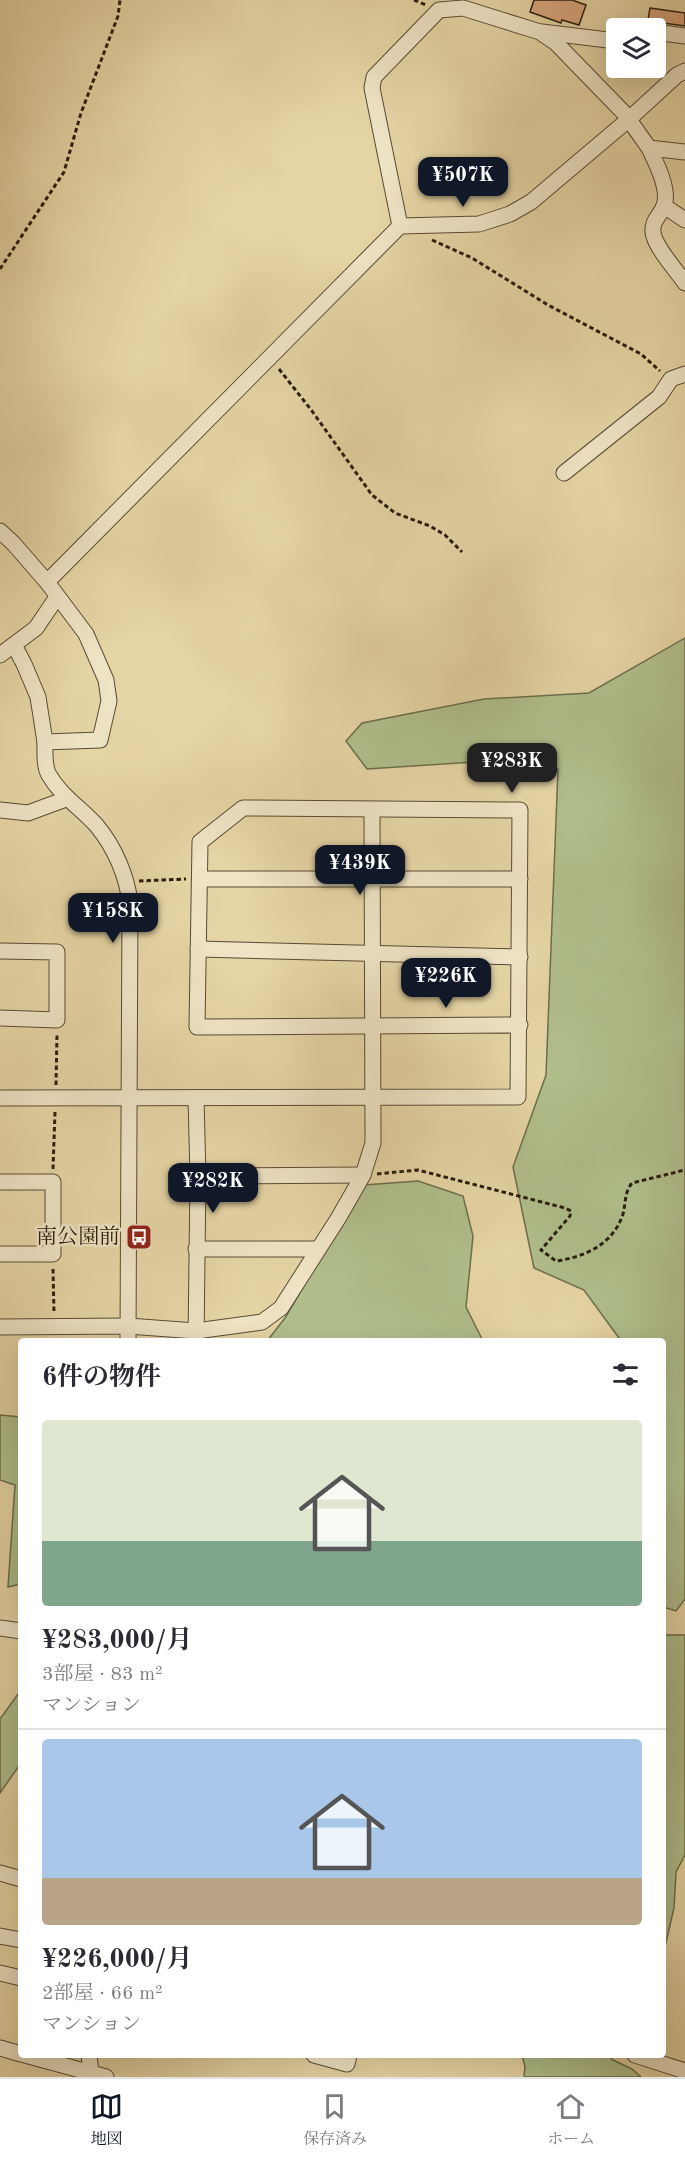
<!DOCTYPE html>
<html lang="ja">
<head>
<meta charset="utf-8">
<style>
	:root { --surface:#fff; --page:#f2f2f3; --text:#2b2b33; --muted:#7c7c81; --line:#e1e1e2; --accent:#111827 }
	body { margin:0; font-family:"Old Standard TT","Noto Serif JP",serif; background:var(--page); color:var(--text); height:100vh; display:flex; flex-direction:column; font-size:22px; white-space:nowrap }
	* { box-sizing:border-box; margin:0 }
	p { font-size:20px; color:var(--muted) }
	.icon { flex:none; width:33px; height:33px; fill:none; stroke:currentColor; stroke-width:2; stroke-linecap:round; stroke-linejoin:round }
	.map { position:relative; flex:1; overflow:hidden }
	.panel { position:absolute; left:18px; top:1338px; width:648px; height:720px; display:flex; flex-direction:column; background:var(--surface); border-radius:6px; box-shadow:0 6px 24px #0002 }
	.panel>* { flex:none }
	.controls { position:absolute; left:606px; top:18px; display:grid; gap:12px }
	.controls a { display:grid; place-items:center; width:60px; height:60px; border-radius:6px; background:var(--surface); box-shadow:0 6px 24px #0002; font-size:30px }
	.price { position:absolute; translate:-50% -51px; padding:0 14px; border-radius:12px; background:var(--accent); color:#fff; font-size:20px; line-height:39px; filter:drop-shadow(0 2px 3px #0008) }
	.price::after { content:''; position:absolute; left:50%; top:36px; width:18px; height:14px; margin-left:-9px; background:inherit; clip-path:polygon(0 0,100% 0,50% 100%) }
	.price.current { background:#222; color:#fff }
	ul { padding:0; list-style:none }
	li { display:grid; align-content:center; gap:12px; height:318px; padding:0 24px }
	li+li { border-top:2px solid var(--line) }
	li span { display:grid; place-items:center; height:186px; border-radius:6px; color:#555 }
	li>.icon { margin-inline-start:auto }
	span .icon { width:108px; height:108px; fill:#fffc; stroke-width:1 }
	li b { font-size:26px }
	h2 { display:flex; justify-content:space-between; align-items:center; height:72px; padding:0 24px; font-size:26px }
	.dock { display:flex; justify-content:space-around; align-items:center; height:84px; border-top:2px solid var(--line); background:var(--surface); font-size:16px; color:var(--muted) }
	.dock a { display:grid; justify-items:center; gap:3px }
	.dock .current { color:var(--accent) }
	.map>svg:first-child { display:block }
</style>
</head>
<body>
<div class="map">
<svg width="685" height="2077" viewBox="0 0 685 2077">
	<rect width="100%" height="100%" fill="#e5d4a4"/>
	<filter id="stains"><feTurbulence type="fractalNoise" baseFrequency=".00333" numOctaves="4"/><feColorMatrix values="0 0 0 0 .2 0 0 0 0 .09 0 0 0 0 .02 0 0 0 .5 -.17"/></filter>
	<radialGradient id="worn" r=".72"><stop offset=".6" stop-color="#630" stop-opacity="0"/><stop offset="1" stop-color="#630" stop-opacity=".3"/></radialGradient>
	<!-- green -->
	<g fill="#afbe8b" stroke="#6c6e4c" stroke-width="1.5">
		<polygon points="685,638 685,1599 676,1611 663,1607 663,1341 618,1341 619,1338 584,1290 534,1268 513,1167 546,1075 558,769 520,759 367,769 346,741 362,723 484,699 589,693"/>
		<polygon points="418,1181 463,1196 473,1236 466,1307 483,1341 267,1341 285,1318 364,1185"/>
		<polygon points="0,1415 21,1417 21,1584 8,1587 15,1485 0,1480"/>
		<polygon points="663,1635 685,1635 685,1855 676,1872 674,1908 663,1955"/>
		<polygon points="21,1690 21,1763 0,1793 0,1719"/>
		<polygon points="522,2055 612,2055 611,2059 632,2069 641,2077 524,2077 525,2067"/>
	</g>
	<!-- building -->
	<g fill="#d9a67d" stroke="#291d0e" stroke-width="1.5">
		<polygon points="534,0 572,0 586,5 579,25 562,20 561,23 530,12"/>
		<polygon points="650,8 685,13 685,26 663,23 647,26"/>
	</g>
	<g fill="none" stroke-linecap="round" stroke-linejoin="round">
		<!-- minor casing -->
		<g stroke="#584b34" stroke-width="17">
			<g id="minor">
				<polyline points="542,32 616,41"/>
				<polyline points="656,35 662,33 685,36"/>
				<path d="M649,148c7,15 21,41 15,58 -4,10 -12,14 -11,26 1,14 24,39 32,51"/>
				<polyline points="664,206 685,220"/>
				<polyline points="400,226 479,224 510,214 531,202 628,120 677,75 685,71"/>
				<polyline points="564,473 659,397 671,379 685,374"/>
				<path d="M0,531l13,12 34,39 39,52 20,46 3,21 -9,39 -55,2c0,10 -1,25 4,33 12,21 32,33 48,51 18,22 30,50 33,77l-2,438"/>
				<polyline points="47,582 400,226 372,88 374,77 439,10 463,8 540,32 556,43 625,114 649,148 685,152"/>
				<polyline points="14,645 24,664 38,697 45,742"/>
				<polyline points="0,655 36,628 57,597"/>
				<polyline points="0,810 28,813 66,799"/>
				<polyline points="200,879 520,879"/>
				<polyline points="198,949 520,957"/>
				<polyline points="0,951 57,952 57,1020 0,1018"/>
				<polyline points="0,1098 518,1097 520,810 243,808 200,842 197,1027 520,1025"/>
				<polyline points="196,1098 198,1176 196,1341"/>
				<polyline points="198,1176 363,1175"/>
				<polyline points="0,1182 53,1182 53,1254 0,1254"/>
				<polyline points="196,1249 318,1249"/>
				<polyline points="0,1327 128,1326 196,1331 262,1322 281,1308 339,1217 363,1175 373,1143 372,811"/>
				<polyline points="0,1628 21,1631"/>
				<polyline points="0,1873 21,1879"/>
				<polyline points="0,1936 21,1940"/>
				<polyline points="0,1973 21,1978"/>
				<polyline points="0,2048 21,2054"/>
				<polyline points="25,2055 106,2077"/>
				<polyline points="89,2055 91,2073"/>
				<polyline points="314,2055 347,2064 349,2055"/>
				<polyline points="635,2055 685,2071"/>
			</g>
		</g>
		<!-- path -->
		<g stroke="#291d0e" stroke-width="3" stroke-dasharray="4.5 3" stroke-linecap="butt">
			<polyline points="414,0 426,5"/>
			<polyline points="432,240 472,258 548,305 641,354 660,371"/>
			<polyline points="0,269 64,172 81,113 118,16 120,0"/>
			<polyline points="279,369 312,411 372,495 395,513 430,526 445,535 462,552"/>
			<polyline points="139,881 186,879"/>
			<polyline points="56,1085 57,1034"/>
			<polyline points="53,1169 55,1112"/>
			<path d="M377,1174l41,-4 147,38 6,3 -1,5 -29,34 15,11c28,-4 57,-16 67,-47 3,-11 1,-21 9,-31l53,-13"/>
			<polyline points="53,1269 54,1313"/>
		</g>
		<!-- minor -->
		<use href="#minor" stroke="#eee3c4" stroke-width="15"/>
	</g>
	<!-- icons -->
	<defs>
		<g id="bus-square" transform="scale(1.35)"><rect x="-9" y="-9" width="18" height="18" rx="4" fill="#8f2418" stroke="#eee3c4"/><path d="M-5-6H5V4H4V6H2V4H-2V6H-4V4H-5ZM-3.5-4V0h7V-4ZM-3.5 1.2v1.5H-2V1.2ZM2 1.2v1.5H3.5V1.2Z" fill="#fff"/></g>
	</defs>
	<g fill-rule="evenodd">
		<use href="#bus-square" x="139" y="1237"/>
	</g>
	<g text-anchor="middle" dominant-baseline="central" stroke-width="5" stroke-linejoin="round" paint-order="stroke">
		<!-- poi labels -->
		<g font-size="21" fill="#291d0e" stroke="#eee3c4" text-anchor="end">
			<text x="120" y="1237">南公園前</text>
		</g>
	</g>
	<rect width="100%" height="100%" filter="url(#stains)"/>
	<rect width="100%" height="100%" fill="url(#worn)"/>
</svg>
<div class="controls">
<a><svg class="icon" aria-label="layers" viewBox="0 0 24 24"><path d="M12 4l9 5-9 5-9-5zM3 14l9 5 9-5"/></svg></a>
</div>
<b class="price" style="left:463px;top:208px">¥507K</b>
<b class="price current" style="left:512px;top:794px">¥283K</b>
<b class="price" style="left:360px;top:896px">¥439K</b>
<b class="price" style="left:113px;top:944px">¥158K</b>
<b class="price" style="left:446px;top:1009px">¥226K</b>
<b class="price" style="left:213px;top:1214px">¥282K</b>
<section class="panel">
<h2>6件の物件<svg class="icon" aria-label="filters" viewBox="0 0 24 24"><path d="M4 7h16M4 17h16"/><circle cx="9" cy="7" r="2"/><circle cx="15" cy="17" r="2"/></svg></h2>
<ul>
<li><span style="background:linear-gradient(#dfe7d0 65%,#7fa58c 0)"><svg class="icon" aria-label="home" viewBox="0 0 24 24"><path d="M3 11l9-7 9 7M6 9v11h12V9"/></svg></span><div><b>¥283,000/月</b><p>3部屋 · 83 m²</p><p>マンション</p></div></li>
<li><span style="background:linear-gradient(#a9c7e8 75%,#b9a48a 0)"><svg class="icon" aria-label="home" viewBox="0 0 24 24"><path d="M3 11l9-7 9 7M6 9v11h12V9"/></svg></span><div><b>¥226,000/月</b><p>2部屋 · 66 m²</p><p>マンション</p></div></li>
</ul>
</section>
</div>
<nav class="dock">
<a class="current"><svg class="icon" aria-label="map" viewBox="0 0 24 24"><path d="M3 6l6-2 6 2 6-2v14l-6 2-6-2-6 2zM9 4v14M15 6v14"/></svg>地図</a>
<a><svg class="icon" aria-label="saved" viewBox="0 0 24 24"><path d="M7 4h10v16l-5-4-5 4z"/></svg>保存済み</a>
<a><svg class="icon" aria-label="home" viewBox="0 0 24 24"><path d="M3 11l9-7 9 7M6 9v11h12V9"/></svg>ホーム</a>
</nav>
</body>
</html>
